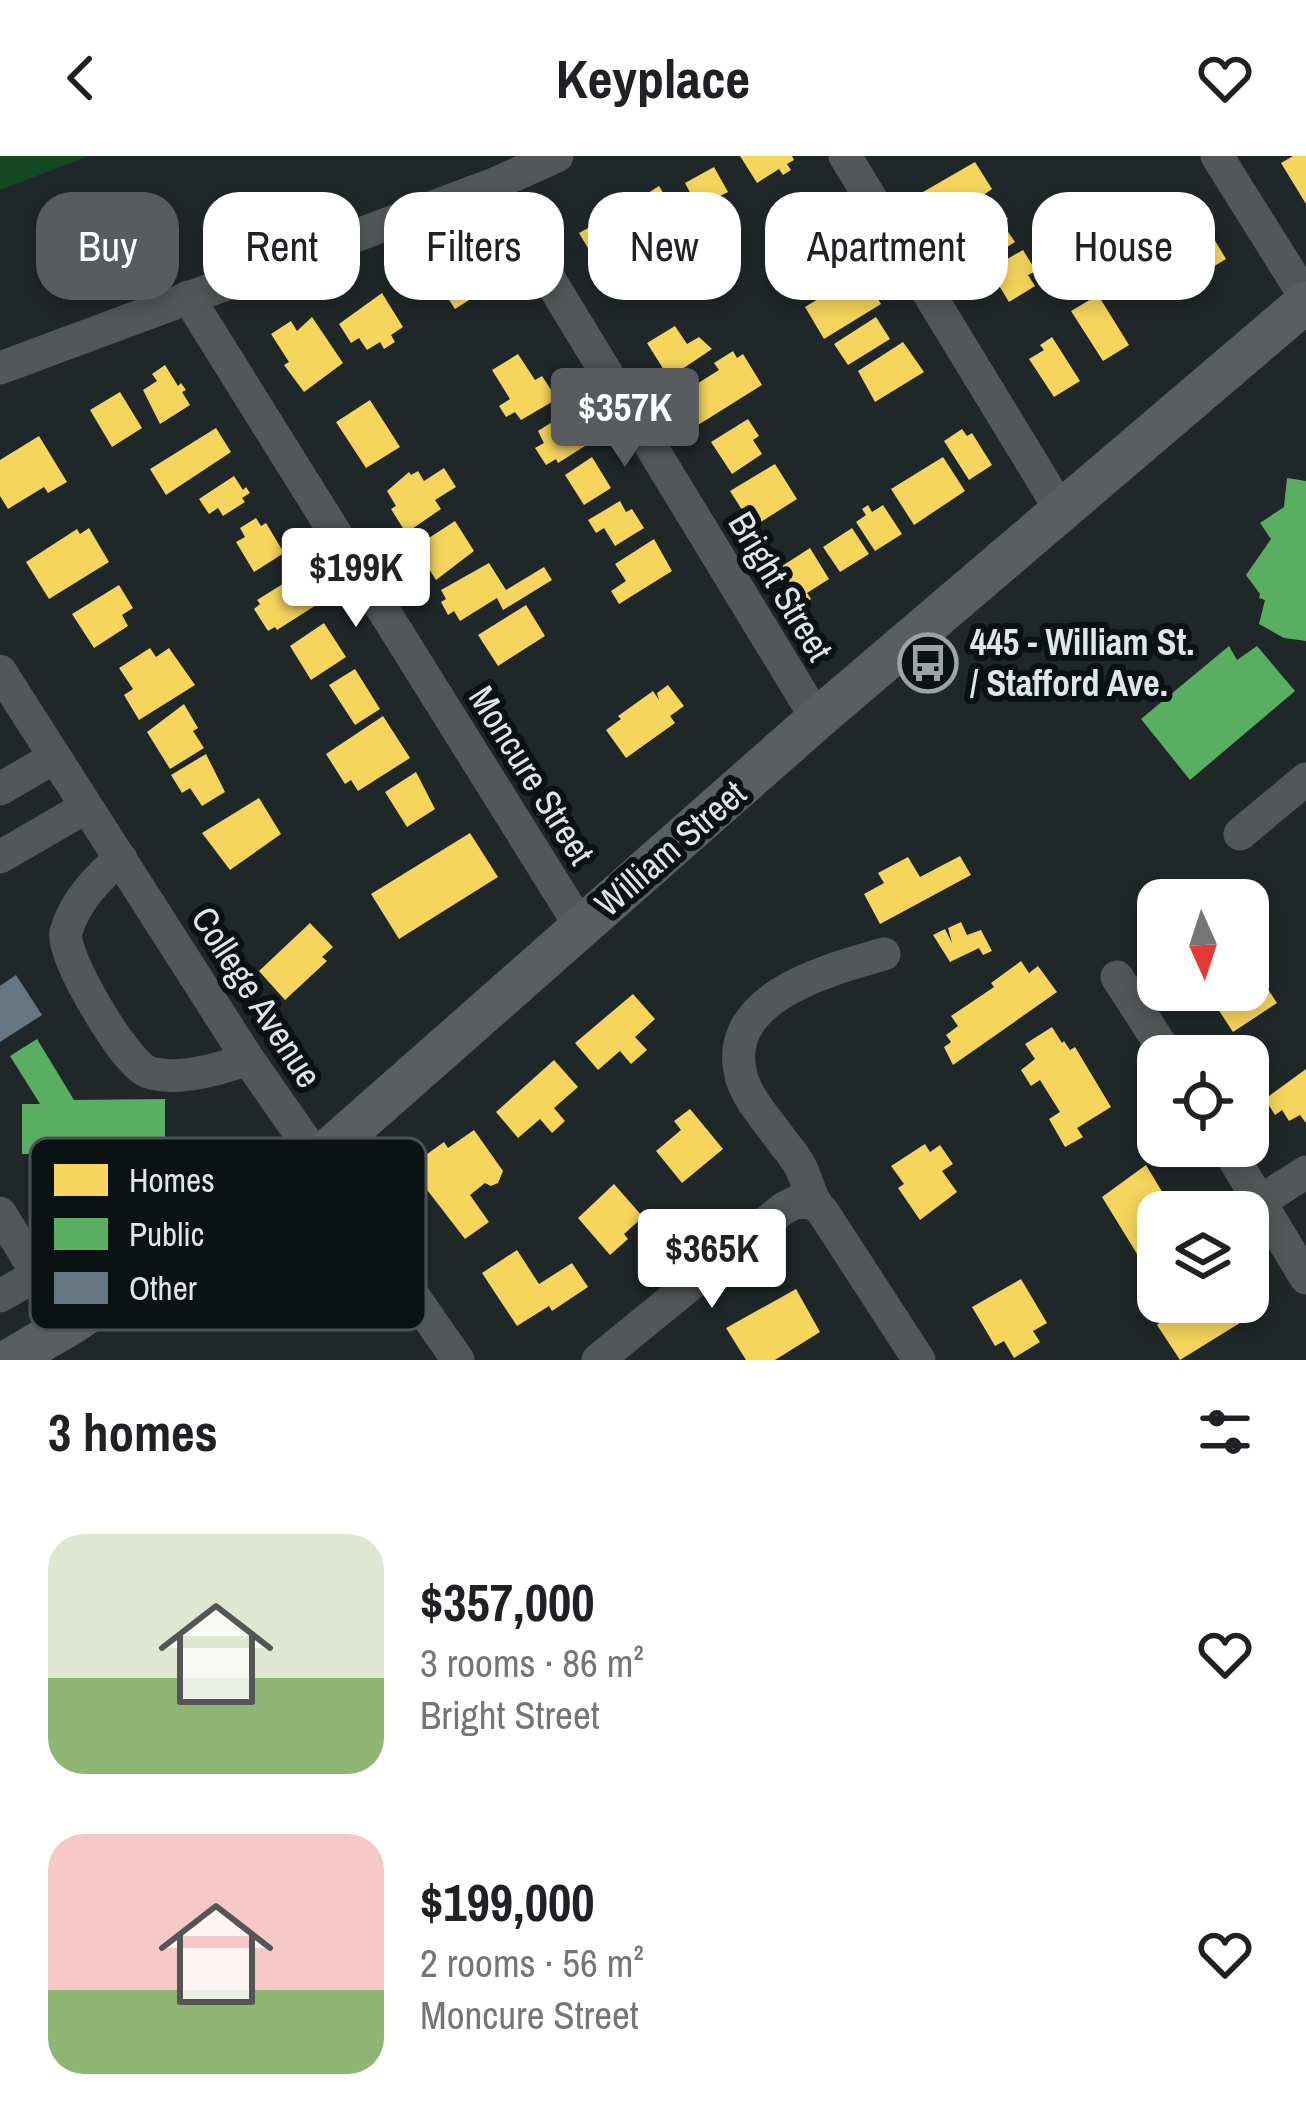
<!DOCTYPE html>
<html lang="en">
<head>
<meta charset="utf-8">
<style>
	:root { --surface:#fff; --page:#f2f2f2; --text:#202124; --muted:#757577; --accent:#585c5e }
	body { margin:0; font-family:"Archivo Narrow",sans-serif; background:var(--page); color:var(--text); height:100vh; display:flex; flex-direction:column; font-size:45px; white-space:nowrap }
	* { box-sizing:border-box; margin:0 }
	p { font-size:39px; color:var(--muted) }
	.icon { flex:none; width:66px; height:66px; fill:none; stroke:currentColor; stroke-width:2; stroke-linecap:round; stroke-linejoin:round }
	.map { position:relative; height:1204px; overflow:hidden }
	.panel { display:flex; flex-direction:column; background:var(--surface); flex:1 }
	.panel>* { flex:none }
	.hud { position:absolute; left:36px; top:36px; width:1236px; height:108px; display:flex; gap:24px }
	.needle { width:78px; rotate:177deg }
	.buttons { position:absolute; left:1137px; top:723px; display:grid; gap:24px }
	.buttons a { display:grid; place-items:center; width:132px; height:132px; border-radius:24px; background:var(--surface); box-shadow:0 6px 18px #0003; font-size:60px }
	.price { position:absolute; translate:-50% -102px; padding:0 27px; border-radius:12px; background:#fff; color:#222; font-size:39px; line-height:78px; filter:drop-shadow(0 3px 6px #0008) }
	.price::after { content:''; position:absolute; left:50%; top:72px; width:36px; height:27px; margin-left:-18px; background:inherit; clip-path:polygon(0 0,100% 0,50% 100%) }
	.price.on { background:var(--accent); color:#fff }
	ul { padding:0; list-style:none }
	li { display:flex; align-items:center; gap:36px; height:300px; padding:0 48px }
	li span { display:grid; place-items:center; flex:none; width:336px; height:240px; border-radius:36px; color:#555 }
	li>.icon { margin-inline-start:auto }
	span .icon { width:144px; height:144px; fill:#fffc; stroke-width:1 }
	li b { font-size:51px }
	h2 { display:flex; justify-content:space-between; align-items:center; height:144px; padding:0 48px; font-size:51px }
	.chip { padding:0 42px; border-radius:36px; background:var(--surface); box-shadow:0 6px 18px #0003; font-size:42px; line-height:108px }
	.chip.on { background:var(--accent); color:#fff }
	header { display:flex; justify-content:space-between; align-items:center; height:156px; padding:0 48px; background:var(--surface); font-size:54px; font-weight:800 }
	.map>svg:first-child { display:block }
</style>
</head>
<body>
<header><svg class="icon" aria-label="back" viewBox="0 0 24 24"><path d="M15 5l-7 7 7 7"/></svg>Keyplace<svg class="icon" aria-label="heart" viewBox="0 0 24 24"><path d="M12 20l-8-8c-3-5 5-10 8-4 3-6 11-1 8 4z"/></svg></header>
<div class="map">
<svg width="1306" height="1204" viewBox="0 0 1306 1204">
	<rect width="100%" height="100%" fill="#202729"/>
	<!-- green -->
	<polygon fill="#144821" points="0,0 89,0 0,34"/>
	<!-- homes -->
	<g fill="#f6d55c">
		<polygon points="740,0 792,0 794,4 787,8 791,14 783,19 779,13 757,27"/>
		<polygon points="1293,0 1306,0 1306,48 1281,7"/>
		<polygon points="975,6 992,33 937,72 916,40"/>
		<polygon points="714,11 728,36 718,41 727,57 707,68 685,27"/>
		<polygon points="659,30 684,71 689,67 702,88 680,102 672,91 661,97 631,48"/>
		<polygon points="1000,51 1008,63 1002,67 1015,86 980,108 960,77"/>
		<polygon points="616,57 634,84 597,107 579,77"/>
		<polygon points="1199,58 1226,103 1195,122 1167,78"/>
		<polygon points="830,63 846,95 809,118 812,123 790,136 774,111 792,100 786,91"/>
		<polygon points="1023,94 1036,115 1028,119 1035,130 1009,146 989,113"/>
		<polygon points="480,95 499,125 455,153 436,124 447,117 442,110 459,99 464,106"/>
		<polygon points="862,116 881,148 824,183 805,151"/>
		<polygon points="382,137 403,171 391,179 395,186 384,193 380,186 367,194 359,182 351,187 339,168"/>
		<polygon points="1098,139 1129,189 1103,205 1071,155"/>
		<polygon points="312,161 343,207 304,236 284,209 289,206 271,178 291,165 297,175"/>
		<polygon points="876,161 890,183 848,209 834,188"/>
		<polygon points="675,170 687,188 699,181 712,193 669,222 647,187"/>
		<polygon points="1052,181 1080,225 1054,241 1029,203 1044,194 1040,189"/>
		<polygon points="903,186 924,216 875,246 858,215"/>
		<polygon points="733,195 737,202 743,198 762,229 698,269 679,239 719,214 714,207"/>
		<polygon points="518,198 535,224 542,220 557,243 521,264 515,256 506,261 499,250 510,243 492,214"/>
		<polygon points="165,209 178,230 181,227 186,234 182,236 190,249 160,268 143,234 157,225 152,218"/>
		<polygon points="120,236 142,272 112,291 90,254"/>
		<polygon points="370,244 400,291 366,312 336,266"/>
		<polygon points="565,258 585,290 558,307 556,303 546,309 535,292 544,287 538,275"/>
		<polygon points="748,263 759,280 753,284 762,298 732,318 711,286"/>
		<polygon points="216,272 231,296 166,339 150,313"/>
		<polygon points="962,273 967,280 972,277 992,309 969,324 944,285"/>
		<polygon points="39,280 67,326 48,337 44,331 8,353 0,340 0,304"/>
		<polygon points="592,301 611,332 584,349 565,319"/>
		<polygon points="943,301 965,335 914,369 891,333"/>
		<polygon points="775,308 797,343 753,371 730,335"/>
		<polygon points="444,312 456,331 435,344 441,353 406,377 391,353 396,350 387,335 409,316 411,319 418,315 424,325"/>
		<polygon points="234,320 243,334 246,331 250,337 242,342 245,346 223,360 218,352 209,358 199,343"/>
		<polygon points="620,345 626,356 632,353 644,372 615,390 604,372 596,377 588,364"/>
		<polygon points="868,349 872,356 883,349 902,378 875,395 856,366 866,359 862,353"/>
		<polygon points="256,362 261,370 266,367 284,397 254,416 236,386 245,381 240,372"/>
		<polygon points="455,365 474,395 436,424 415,391"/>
		<polygon points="89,372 109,406 49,443 26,406 77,373 80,378"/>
		<polygon points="852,372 869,398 840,416 823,391"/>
		<polygon points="654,383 672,415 619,448 611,435 626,425 615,408"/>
		<polygon points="810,392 829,423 807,437 811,443 803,448 779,412"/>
		<polygon points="489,407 506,434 544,411 552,424 503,454 497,442 460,465 454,455 448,459 441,446 446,443 441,434"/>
		<polygon points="302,416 321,446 277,474 275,471 268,475 254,453 260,448 257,444"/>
		<polygon points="119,429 133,452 122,459 128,470 94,492 72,458"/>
		<polygon points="526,449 545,480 498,510 478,479"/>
		<polygon points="324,467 346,501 311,524 290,490"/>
		<polygon points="150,492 156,501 169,492 195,529 139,564 124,539 133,533 119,512"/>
		<polygon points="355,513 380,553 355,569 329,529"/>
		<polygon points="668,529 684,550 670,560 675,567 626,602 606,574 621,563 618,560 653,535 659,544 657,537"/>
		<polygon points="184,548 198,572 193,575 204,592 170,613 147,576"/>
		<polygon points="383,560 410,602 358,635 351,624 345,628 326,598"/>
		<polygon points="206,598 225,636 202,650 190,632 182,637 171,619"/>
		<polygon points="416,616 435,653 407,671 385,636"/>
		<polygon points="259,642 281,678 230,714 202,677"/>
		<polygon points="470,677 498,721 399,783 371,738"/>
		<polygon points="960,700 971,719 880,768 864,738 884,727 878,717 908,701 920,721"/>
		<polygon points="961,766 967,779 981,774 992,795 983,799 979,792 950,806 933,779 945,773 952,787 948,772"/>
		<polygon points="310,767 333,791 322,801 327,805 285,844 259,815"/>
		<polygon points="1021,805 1029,817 1038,810 1057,836 953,909 944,891 951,886 946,879 958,870 951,860 994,831 991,827"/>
		<polygon points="1256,815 1277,847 1233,876 1212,844 1227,834 1248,834 1248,821"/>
		<polygon points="633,838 655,863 635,881 647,894 631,908 620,895 598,914 575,887"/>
		<polygon points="1052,871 1062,887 1064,885 1070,894 1075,891 1111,951 1077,972 1083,981 1065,991 1049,963 1060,956 1040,924 1031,930 1021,914 1035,903 1025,888"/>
		<polygon points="554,904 578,931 554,952 565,965 552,977 540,963 518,982 496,956"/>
		<polygon points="1306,913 1306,967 1300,959 1289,965 1282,954 1275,959 1265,943"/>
		<polygon points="690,953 723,993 682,1027 656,995 681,974 674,965"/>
		<polygon points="474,974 503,1015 498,1027 491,1030 485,1027 470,1039 489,1066 465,1083 414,1017 420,1013 416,1006 444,986 448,992"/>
		<polygon points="925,988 930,996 940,989 953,1008 942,1015 957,1036 920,1064 898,1032 904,1028 891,1010"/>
		<polygon points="1146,1009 1164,1039 1153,1046 1160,1056 1158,1096 1142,1106 1102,1041"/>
		<polygon points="614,1028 643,1061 624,1078 628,1083 610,1099 578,1062"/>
		<polygon points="517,1094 539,1128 572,1107 588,1131 552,1155 549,1150 517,1170 482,1117"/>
		<polygon points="1021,1123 1047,1167 1033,1175 1040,1186 1014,1202 1004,1185 995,1190 972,1151"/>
		<polygon points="796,1133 820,1176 775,1204 746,1204 726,1172"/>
		<polygon points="1160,1146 1249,1146 1256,1157 1180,1204 1157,1169 1168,1159"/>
	</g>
	<!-- public -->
	<g fill="#5aae61">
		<polygon points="1287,322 1306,325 1306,485 1284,482 1259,468 1265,444 1259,442 1260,438 1246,419 1271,383 1260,367 1284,351"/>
		<polygon points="1229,490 1237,504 1257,490 1295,535 1190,624 1141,563"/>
		<polygon points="37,883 74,944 165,943 165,997 22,998 22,948 40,948 10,900"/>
	</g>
	<!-- building -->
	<polygon fill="#657782" points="16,819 42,859 0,886 0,830"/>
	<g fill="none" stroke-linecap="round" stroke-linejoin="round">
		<!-- minor -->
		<g stroke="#535757" stroke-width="33">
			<polyline points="845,0 1062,356"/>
			<polyline points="1217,0 1306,142"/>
			<polyline points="492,29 817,563"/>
			<polyline points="188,141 581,771"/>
			<polyline points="0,212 492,29 557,0"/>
			<polyline points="0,515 248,903 458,1204"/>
			<polyline points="0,633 55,601"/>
			<polyline points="1240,678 1306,623"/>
			<polyline points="0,701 86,651"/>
			<path d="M121,703c-23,17 -47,44 -55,73 -6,22 60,133 82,140 29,10 72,-3 100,-13"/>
			<path d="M884,798c-56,16 -166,44 -142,125 7,22 27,43 40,62 6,7 12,15 17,23 9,16 10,35 24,48l96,148"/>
			<polyline points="1117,821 1168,900"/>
			<polyline points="1226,990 1306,1122"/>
			<polyline points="1261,1045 1306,1016"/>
			<polyline points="0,1057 69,1169"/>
			<path d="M113,1139c-16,-26 -39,-55 -28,-86 22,-10 74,-18 96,-7 12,6 19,17 28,27"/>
			<polyline points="0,1140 37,1119"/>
			<polyline points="598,1204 784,1052 796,1046 813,1047"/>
		</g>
		<!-- major -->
		<polyline stroke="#5b5e5e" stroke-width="42" points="9,1204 69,1169 318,1003 817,563 1306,146"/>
	</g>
	<!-- icons -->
	<defs>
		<g id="bus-ring" transform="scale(3)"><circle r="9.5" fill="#0b1213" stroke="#9ca4a6" stroke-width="1.5"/><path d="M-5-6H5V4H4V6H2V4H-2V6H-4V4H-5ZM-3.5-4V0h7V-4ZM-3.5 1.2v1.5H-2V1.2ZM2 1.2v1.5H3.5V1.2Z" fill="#9ca4a6"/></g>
	</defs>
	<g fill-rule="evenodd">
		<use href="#bus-ring" x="928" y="507"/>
	</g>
	<g text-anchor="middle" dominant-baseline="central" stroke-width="12" stroke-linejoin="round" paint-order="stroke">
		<!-- street labels -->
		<g font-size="36" fill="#dee7e9" stroke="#0b1213">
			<text transform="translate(781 430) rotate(59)">Bright Street</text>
			<text transform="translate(532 619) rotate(58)">Moncure Street</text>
			<text transform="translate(670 692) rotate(-41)">William Street</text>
			<text transform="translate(257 841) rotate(57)">College Avenue</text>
		</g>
		<!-- poi labels -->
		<g font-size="36" font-weight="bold" fill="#dee7e9" stroke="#0b1213" text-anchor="start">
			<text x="970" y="486">445 - William St.<tspan x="970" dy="41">/ Stafford Ave.</tspan></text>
		</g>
	</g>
	<!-- legend -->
	<rect x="30" y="982" width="396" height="192" rx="18" fill="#0b1213" stroke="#4a5253" stroke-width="3"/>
	<rect x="54" y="1008" width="54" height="32" fill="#f6d55c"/>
	<rect x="54" y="1062" width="54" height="32" fill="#5aae61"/>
	<rect x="54" y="1116" width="54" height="32" fill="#657782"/>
	<g font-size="33" fill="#dee7e9">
		<text x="129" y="1036">Homes</text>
		<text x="129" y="1090">Public</text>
		<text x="129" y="1144">Other</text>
	</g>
</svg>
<div class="buttons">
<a><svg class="needle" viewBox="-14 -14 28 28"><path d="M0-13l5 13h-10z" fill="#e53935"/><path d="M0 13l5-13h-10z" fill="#757577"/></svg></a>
<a><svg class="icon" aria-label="locate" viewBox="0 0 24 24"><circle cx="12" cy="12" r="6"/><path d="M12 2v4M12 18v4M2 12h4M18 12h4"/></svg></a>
<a><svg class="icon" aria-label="layers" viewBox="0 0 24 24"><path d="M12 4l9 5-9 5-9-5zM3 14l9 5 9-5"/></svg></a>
</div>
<b class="price on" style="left:625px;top:314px">$357K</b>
<b class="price" style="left:356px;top:474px">$199K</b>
<b class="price" style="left:712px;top:1155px">$365K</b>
<div class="hud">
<a class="chip on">Buy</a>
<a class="chip">Rent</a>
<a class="chip">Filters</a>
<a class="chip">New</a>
<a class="chip">Apartment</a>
<a class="chip">House</a>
</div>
</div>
<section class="panel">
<h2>3 homes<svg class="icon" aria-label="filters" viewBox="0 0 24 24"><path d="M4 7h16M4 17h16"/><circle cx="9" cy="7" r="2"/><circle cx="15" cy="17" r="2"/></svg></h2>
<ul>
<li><span style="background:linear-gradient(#dfe7d0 60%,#8fb573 0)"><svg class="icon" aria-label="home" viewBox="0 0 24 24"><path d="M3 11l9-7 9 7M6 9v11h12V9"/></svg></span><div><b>$357,000</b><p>3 rooms · 86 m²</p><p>Bright Street</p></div><svg class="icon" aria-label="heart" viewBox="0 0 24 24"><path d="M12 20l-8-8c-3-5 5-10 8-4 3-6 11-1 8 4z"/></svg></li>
<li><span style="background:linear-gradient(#f6c9c9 65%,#8fb573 0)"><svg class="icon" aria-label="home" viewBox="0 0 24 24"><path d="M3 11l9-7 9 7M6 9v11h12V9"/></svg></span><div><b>$199,000</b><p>2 rooms · 56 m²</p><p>Moncure Street</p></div><svg class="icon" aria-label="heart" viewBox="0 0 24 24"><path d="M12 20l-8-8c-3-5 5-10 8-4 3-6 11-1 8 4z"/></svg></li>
</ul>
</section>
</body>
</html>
